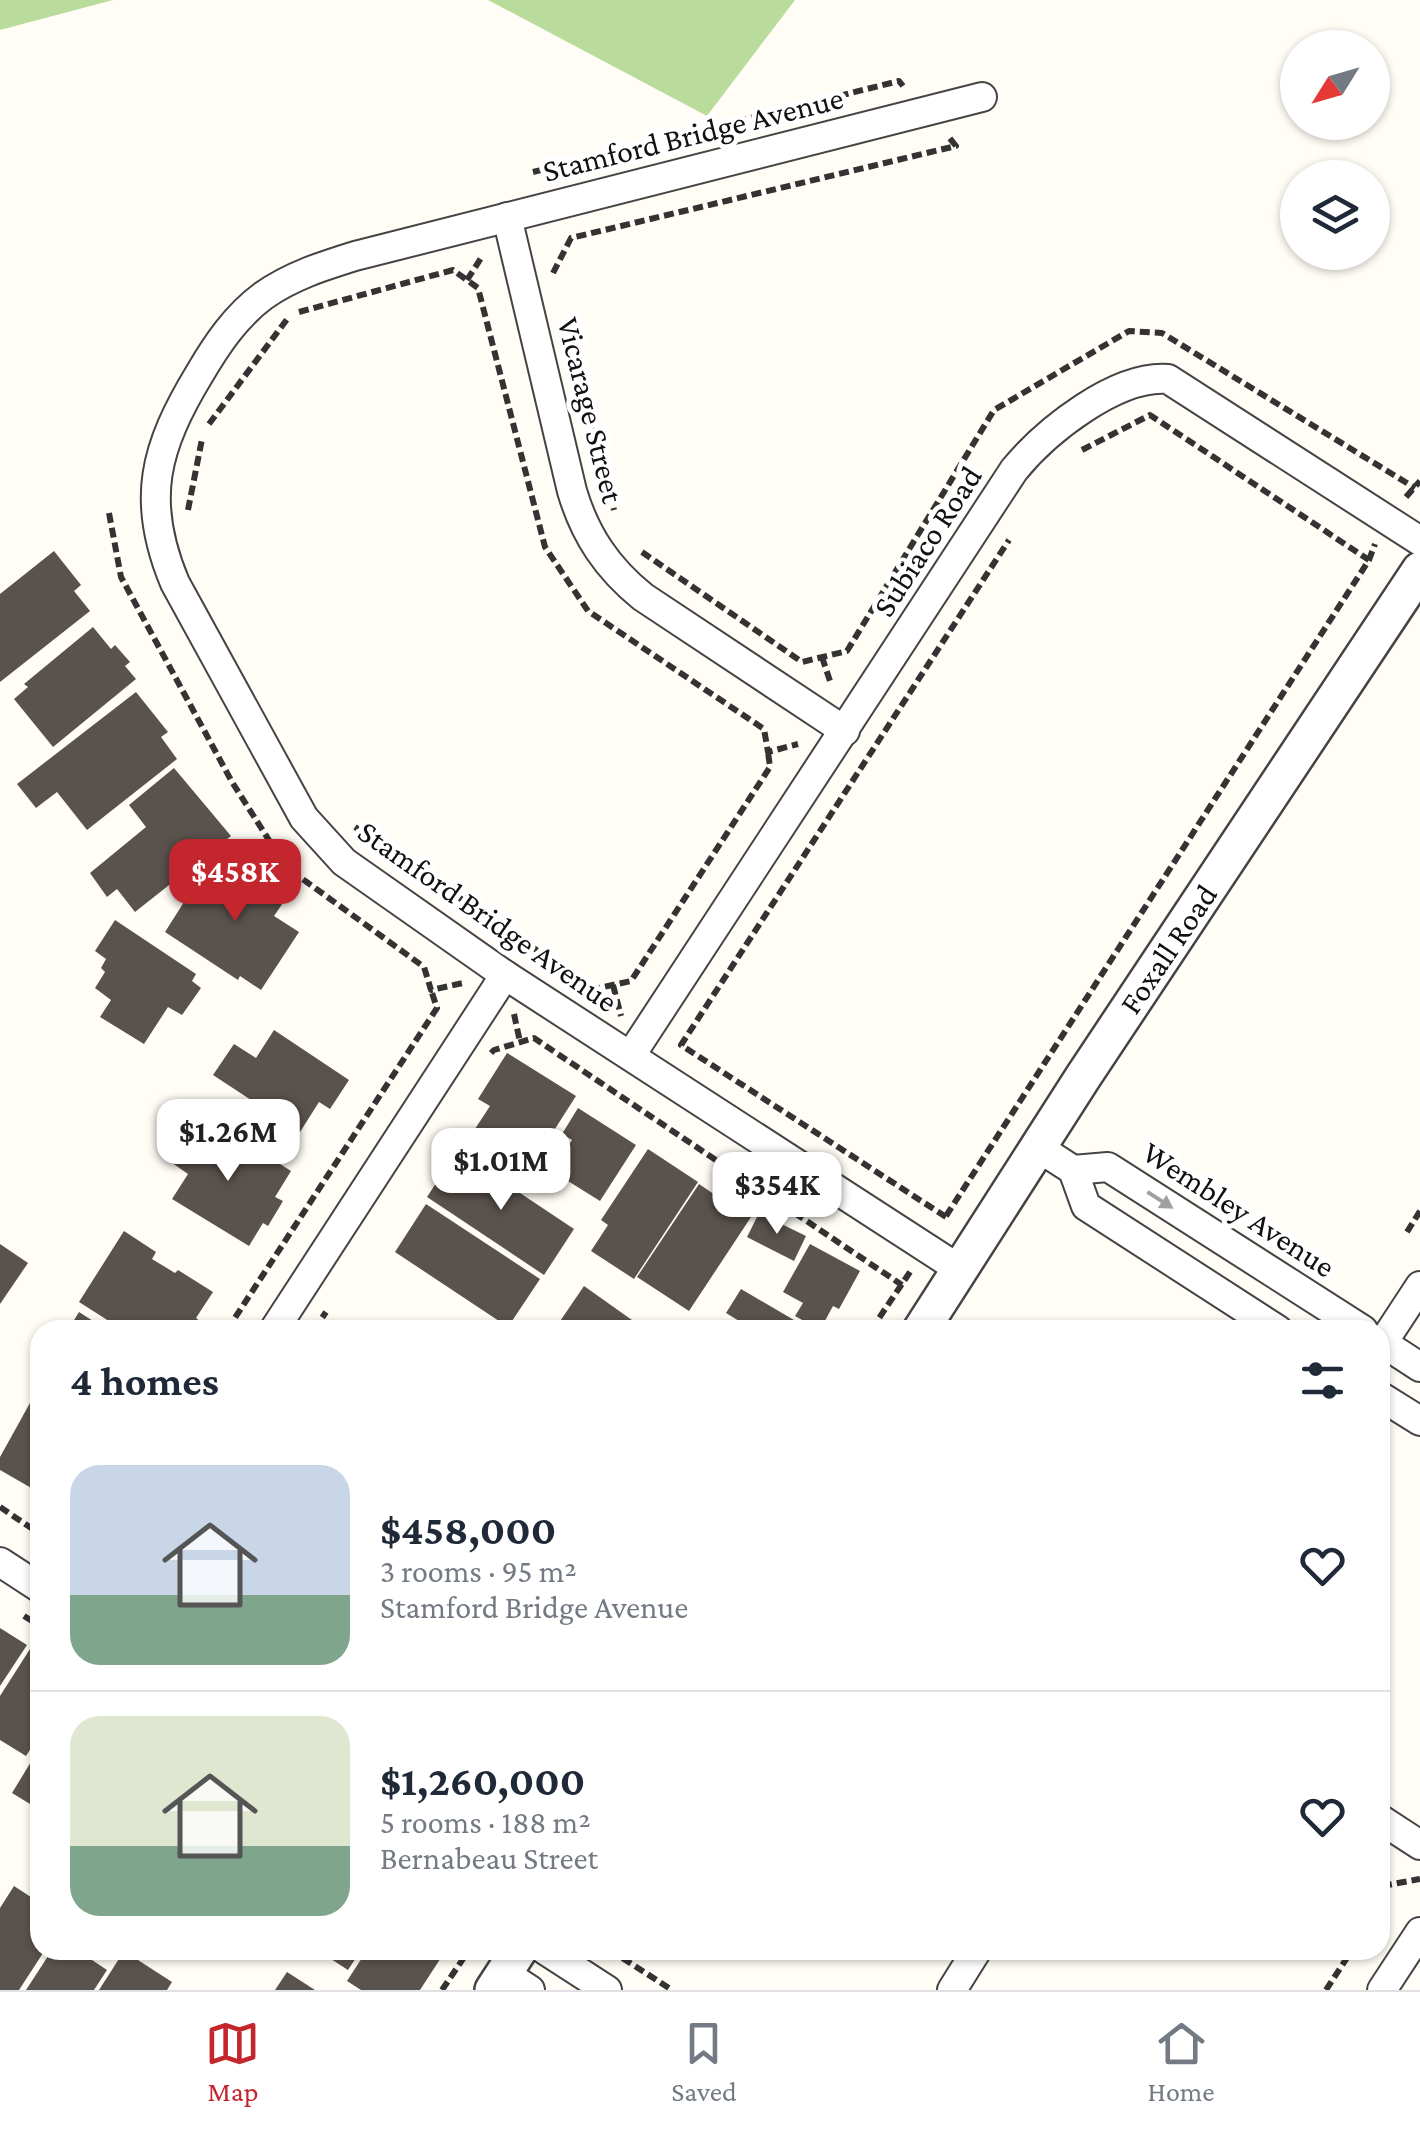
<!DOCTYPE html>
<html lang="en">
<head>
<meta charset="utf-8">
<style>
	:root { --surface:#fff; --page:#f2f2f3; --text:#1f2937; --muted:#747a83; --line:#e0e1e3; --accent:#c4262e }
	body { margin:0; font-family:"Crimson Pro",serif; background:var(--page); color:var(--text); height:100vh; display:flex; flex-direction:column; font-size:38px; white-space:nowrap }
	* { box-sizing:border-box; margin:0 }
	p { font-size:32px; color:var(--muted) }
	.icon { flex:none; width:55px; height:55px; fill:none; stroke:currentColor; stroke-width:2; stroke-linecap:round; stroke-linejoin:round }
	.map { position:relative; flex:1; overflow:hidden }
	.sheet { position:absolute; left:30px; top:1320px; width:1360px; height:640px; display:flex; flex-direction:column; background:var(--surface); border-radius:30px; box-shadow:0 2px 8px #0004 }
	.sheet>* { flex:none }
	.needle { width:65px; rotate:233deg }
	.tools { position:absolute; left:1280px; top:30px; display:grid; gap:20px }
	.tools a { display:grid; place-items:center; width:110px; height:110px; border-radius:50%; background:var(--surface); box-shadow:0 2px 8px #0004; font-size:50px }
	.price { position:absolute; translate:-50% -85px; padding:0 22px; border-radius:20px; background:#fff; color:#222; font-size:32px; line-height:65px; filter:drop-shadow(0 2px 5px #0008) }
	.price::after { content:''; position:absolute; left:50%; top:60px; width:30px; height:22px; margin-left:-15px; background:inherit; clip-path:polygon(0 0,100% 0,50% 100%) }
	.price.selected { background:var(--accent); color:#fff }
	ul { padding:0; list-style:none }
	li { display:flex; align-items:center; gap:30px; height:250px; padding:0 40px }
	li+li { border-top:2px solid var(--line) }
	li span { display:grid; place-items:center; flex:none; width:280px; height:200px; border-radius:30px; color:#555 }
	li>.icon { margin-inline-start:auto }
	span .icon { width:120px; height:120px; fill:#fffc; stroke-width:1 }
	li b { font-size:42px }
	h2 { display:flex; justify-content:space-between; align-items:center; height:120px; padding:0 40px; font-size:42px }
	.dock { display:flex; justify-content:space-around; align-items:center; height:140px; border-top:2px solid var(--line); background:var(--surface); font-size:28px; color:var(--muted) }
	.dock a { display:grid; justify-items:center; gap:5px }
	.dock .selected { color:var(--accent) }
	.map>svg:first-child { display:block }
</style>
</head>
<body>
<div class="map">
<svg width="1420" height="1990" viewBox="0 0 1420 1990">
	<rect width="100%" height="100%" fill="#fffdf5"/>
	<!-- forest -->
	<g fill="#b9dc9c">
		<polygon points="0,0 113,0 0,30"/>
		<polygon points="488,0 795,0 707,116"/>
	</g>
	<!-- building -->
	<g fill="#5a524d">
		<polygon points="54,551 81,585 74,591 90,611 0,682 0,594"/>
		<polygon points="93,627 111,649 115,645 130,662 125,666 136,679 53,747 14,699 28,687 24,684"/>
		<polygon points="136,692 168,732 161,737 177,759 87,830 57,792 36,808 17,784"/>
		<polygon points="174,768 231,836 135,912 117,889 107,897 90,873 146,827 129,805"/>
		<polygon points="229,860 287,897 274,916 299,932 261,990 240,976 238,980 165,932 205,869 218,877"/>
		<polygon points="115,920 196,974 192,981 201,988 182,1015 168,1007 144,1044 100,1017 111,1000 95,988 105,972 101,968 106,959 95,951"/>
		<polygon points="274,1030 349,1080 330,1109 319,1102 300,1132 213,1075 234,1044 256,1058"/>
		<polygon points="507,1053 576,1096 530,1168 473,1132 490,1106 478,1099"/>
		<polygon points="578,1108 636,1145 600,1201 552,1171 572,1140 562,1134"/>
		<polygon points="194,1122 251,1160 258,1150 291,1171 275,1197 283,1201 268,1226 263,1223 249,1246 172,1199 188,1174 168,1160"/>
		<polygon points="648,1149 698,1182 634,1279 591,1251 608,1225 601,1220"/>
		<polygon points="457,1151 574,1229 544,1275 427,1197"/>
		<polygon points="699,1184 721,1199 726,1191 755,1211 689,1311 637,1277"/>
		<polygon points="426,1204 540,1279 508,1327 395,1252"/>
		<polygon points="759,1213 806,1236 794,1261 747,1237"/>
		<polygon points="124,1231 156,1252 152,1259 175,1273 178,1270 213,1292 196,1318 201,1322 195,1330 123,1330 79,1302"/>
		<polygon points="0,1244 28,1263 0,1304"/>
		<polygon points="810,1244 860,1271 839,1309 833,1306 820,1330 795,1316 803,1303 783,1292"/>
		<polygon points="584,1286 646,1330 554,1330"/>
		<polygon points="741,1289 811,1330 740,1330 744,1324 726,1313"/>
		<polygon points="79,1312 107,1330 68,1330"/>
		<polygon points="30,1403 40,1408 40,1493 0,1470 0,1457"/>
		<polygon points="0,1628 27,1645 0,1686"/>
		<polygon points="30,1649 40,1655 40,1734 26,1756 0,1740 0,1696"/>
		<polygon points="40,1747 40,1810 12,1793"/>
		<polygon points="14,1886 40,1903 40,1950 45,1950 19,1990 0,1990 0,1908"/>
		<polygon points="52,1950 77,1950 107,1970 94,1990 26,1990"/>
		<polygon points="317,1950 361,1950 348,1970"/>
		<polygon points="367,1950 446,1950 420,1990 361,1990 347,1981"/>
		<polygon points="124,1951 172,1982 167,1990 99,1990"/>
		<polygon points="287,1972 315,1990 275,1990"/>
	</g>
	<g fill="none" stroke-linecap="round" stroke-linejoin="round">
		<!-- minor casing -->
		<g stroke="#444" stroke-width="32">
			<g id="minor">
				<path d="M507,217l65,274c13,44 35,77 71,106l202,134"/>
				<path d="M631,1055l383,-585c32,-39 102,-95 154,-91l252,162"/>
				<polyline points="1039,1148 1073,1170 1086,1206 1278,1330"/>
				<polyline points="1073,1170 1108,1167 1363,1330"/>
				<path d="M959,1269l-454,-294 -161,-113 -40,-44 -129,-235c-35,-83 -20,-136 25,-210 17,-29 36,-57 63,-77 28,-20 60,-30 92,-40l627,-159"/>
				<polyline points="274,1330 505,975"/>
				<polyline points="1380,1341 1420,1367"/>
				<polyline points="1380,1347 1420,1286"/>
				<polyline points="1380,1396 1420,1421"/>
				<polyline points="0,1562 40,1588"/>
				<polyline points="1380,1819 1420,1845"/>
				<polyline points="545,1950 607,1990"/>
				<polyline points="504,1973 530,1990"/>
				<polyline points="952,1990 977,1950"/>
				<polyline points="1382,1990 1420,1932"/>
			</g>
		</g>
		<!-- tertiary casing -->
		<g stroke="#444" stroke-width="40">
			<g id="tertiary">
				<polyline points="921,1330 1083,1077 1420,570"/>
				<polyline points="493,1990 519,1950"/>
			</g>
		</g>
		<!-- path -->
		<g stroke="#333" stroke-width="6" stroke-dasharray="10 5" stroke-linecap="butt">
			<polyline points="533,172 899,81 903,86"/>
			<polyline points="553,273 571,238 956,146 948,136"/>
			<polyline points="467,280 483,255"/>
			<polyline points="299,312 453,270 478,288 545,547 588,611 764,729 768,752 798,744"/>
			<polyline points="573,348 614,510"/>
			<polyline points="209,424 288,318"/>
			<polyline points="1082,450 1150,415 1369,560"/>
			<polyline points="1406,497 1420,481"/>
			<polyline points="188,510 202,439"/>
			<polyline points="109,513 121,577 232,782 286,867 424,967 431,990 463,983"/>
			<polyline points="642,552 802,662 847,651 994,410 1129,331 1162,333 1415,488"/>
			<polyline points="822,657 831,684"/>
			<polyline points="355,827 594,989 631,981 770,767 768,752"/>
			<polyline points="613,985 621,1016"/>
			<polyline points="514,1014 520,1042"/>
			<polyline points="491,1053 494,1050 534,1038 902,1285"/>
			<polyline points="946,1216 1369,560 1375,544"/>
			<polyline points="946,1217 681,1045 1009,540"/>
			<polyline points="1407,1232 1420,1211"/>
			<polyline points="227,1330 437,1008 431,990"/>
			<polyline points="314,1330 326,1312"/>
			<polyline points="871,1330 912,1269"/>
			<polyline points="0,1507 40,1534"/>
			<polyline points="24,1616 40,1626"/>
			<polyline points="1380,1872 1384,1900 1380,1906"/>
			<polyline points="1382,1886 1420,1879"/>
			<polyline points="610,1950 672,1990"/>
			<polyline points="442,1990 469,1950"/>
			<polyline points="1326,1990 1352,1950"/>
		</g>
		<!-- minor -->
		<use href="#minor" stroke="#fff" stroke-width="28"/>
		<!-- tertiary -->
		<use href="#tertiary" stroke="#fff" stroke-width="35"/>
	</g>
	<!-- one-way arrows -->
	<defs><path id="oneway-solid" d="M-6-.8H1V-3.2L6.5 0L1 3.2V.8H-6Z" transform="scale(2.5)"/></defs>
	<use fill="#a0a0a0" href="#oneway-solid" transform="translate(1160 1200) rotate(33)"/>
	<g text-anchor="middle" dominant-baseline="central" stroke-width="10" stroke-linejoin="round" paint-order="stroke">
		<!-- street labels -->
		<g font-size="32" fill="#111" stroke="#fff">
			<text transform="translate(693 134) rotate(-14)">Stamford Bridge Avenue</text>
			<text transform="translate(591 410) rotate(76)">Vicarage Street</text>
			<text transform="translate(927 541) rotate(-57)">Subiaco Road</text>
			<text transform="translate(488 916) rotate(35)">Stamford Bridge Avenue</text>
			<text transform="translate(1168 949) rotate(-56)">Foxall Road</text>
			<text transform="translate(1239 1209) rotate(33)">Wembley Avenue</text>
		</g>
	</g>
</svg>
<div class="tools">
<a><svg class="needle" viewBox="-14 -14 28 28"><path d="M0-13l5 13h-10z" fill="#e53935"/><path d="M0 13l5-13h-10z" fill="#747a83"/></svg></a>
<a><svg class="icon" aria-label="layers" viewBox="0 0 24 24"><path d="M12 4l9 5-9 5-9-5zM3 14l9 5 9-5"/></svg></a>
</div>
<b class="price selected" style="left:235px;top:924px">$458K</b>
<b class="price" style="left:228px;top:1184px">$1.26M</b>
<b class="price" style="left:501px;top:1213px">$1.01M</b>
<b class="price" style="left:777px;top:1237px">$354K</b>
<section class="sheet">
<h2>4 homes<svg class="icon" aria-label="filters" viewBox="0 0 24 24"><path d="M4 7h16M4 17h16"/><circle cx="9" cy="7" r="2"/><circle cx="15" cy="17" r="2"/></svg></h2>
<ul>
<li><span style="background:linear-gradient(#c9d6e8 65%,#7fa58c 0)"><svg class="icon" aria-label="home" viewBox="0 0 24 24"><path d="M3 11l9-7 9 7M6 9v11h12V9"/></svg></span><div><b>$458,000</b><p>3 rooms · 95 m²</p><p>Stamford Bridge Avenue</p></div><svg class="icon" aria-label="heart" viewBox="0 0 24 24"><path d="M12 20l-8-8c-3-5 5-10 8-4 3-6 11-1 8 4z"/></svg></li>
<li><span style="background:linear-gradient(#dfe7d0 65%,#7fa58c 0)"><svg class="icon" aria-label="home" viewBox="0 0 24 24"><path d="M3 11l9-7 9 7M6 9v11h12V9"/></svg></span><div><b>$1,260,000</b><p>5 rooms · 188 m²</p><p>Bernabeau Street</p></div><svg class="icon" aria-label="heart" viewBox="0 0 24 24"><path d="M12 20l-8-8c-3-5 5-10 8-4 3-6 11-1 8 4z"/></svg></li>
</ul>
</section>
</div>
<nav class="dock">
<a class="selected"><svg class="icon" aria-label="map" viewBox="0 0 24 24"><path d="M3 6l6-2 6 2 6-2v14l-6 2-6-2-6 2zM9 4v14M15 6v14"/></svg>Map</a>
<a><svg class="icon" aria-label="saved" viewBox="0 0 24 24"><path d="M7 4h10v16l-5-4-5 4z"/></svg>Saved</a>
<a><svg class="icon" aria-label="home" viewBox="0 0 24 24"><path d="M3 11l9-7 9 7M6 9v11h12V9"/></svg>Home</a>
</nav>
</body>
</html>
